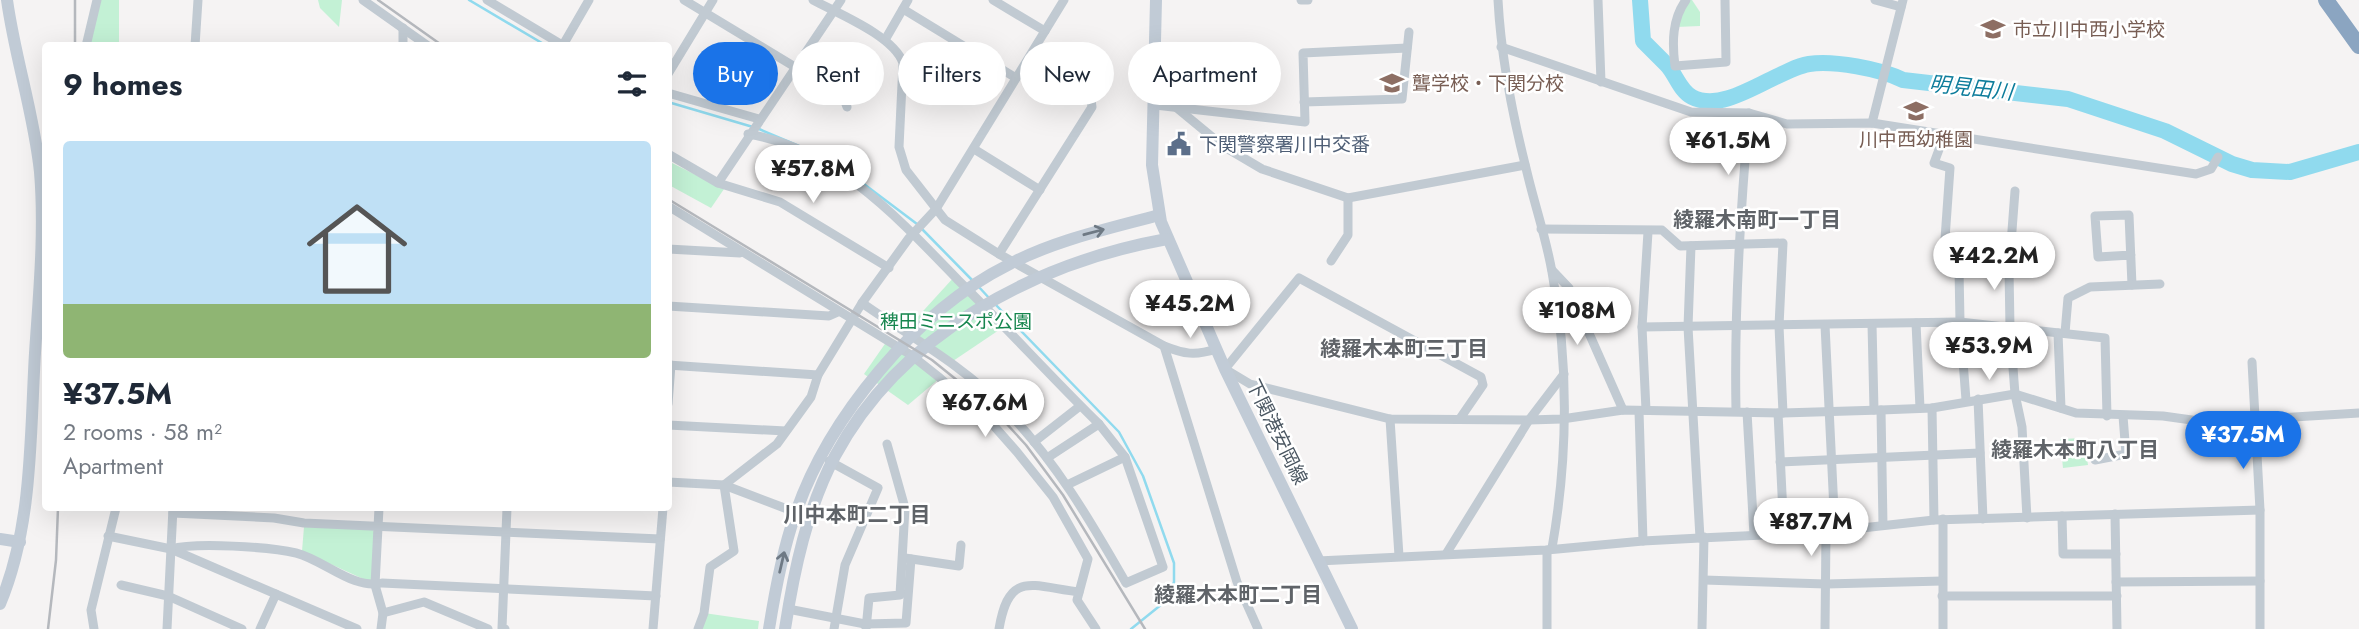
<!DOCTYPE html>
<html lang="en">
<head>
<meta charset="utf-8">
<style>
	:root { --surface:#fff; --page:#f6f6f7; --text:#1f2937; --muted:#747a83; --line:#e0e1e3; --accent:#1a73e8 }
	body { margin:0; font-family:Jost,"Noto Sans JP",sans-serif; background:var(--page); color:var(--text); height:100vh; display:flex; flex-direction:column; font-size:26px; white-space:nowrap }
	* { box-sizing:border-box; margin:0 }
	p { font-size:23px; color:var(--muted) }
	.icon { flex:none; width:38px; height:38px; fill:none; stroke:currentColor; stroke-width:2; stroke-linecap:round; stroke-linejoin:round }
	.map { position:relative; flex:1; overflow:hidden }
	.drawer { position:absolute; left:42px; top:42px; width:630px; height:469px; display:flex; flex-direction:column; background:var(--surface); border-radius:7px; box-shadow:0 7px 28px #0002 }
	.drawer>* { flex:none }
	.banner { position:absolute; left:693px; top:42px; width:665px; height:63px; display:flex; gap:14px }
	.price { position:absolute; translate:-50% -60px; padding:0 16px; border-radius:24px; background:#fff; color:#222; font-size:23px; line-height:46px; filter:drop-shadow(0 2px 4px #0008) }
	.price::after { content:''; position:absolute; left:50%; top:42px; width:21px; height:16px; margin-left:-10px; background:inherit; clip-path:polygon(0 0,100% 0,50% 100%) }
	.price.selected { background:var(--accent); color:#fff }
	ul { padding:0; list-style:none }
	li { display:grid; align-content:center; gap:14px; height:371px; padding:0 21px }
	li+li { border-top:2px solid var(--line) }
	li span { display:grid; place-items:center; height:217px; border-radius:7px; color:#555 }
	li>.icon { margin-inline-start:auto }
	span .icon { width:126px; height:126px; fill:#fffc; stroke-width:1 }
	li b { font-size:30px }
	h2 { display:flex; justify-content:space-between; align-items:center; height:84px; padding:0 21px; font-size:30px }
	.pill { padding:0 24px; border-radius:32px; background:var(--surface); box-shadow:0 7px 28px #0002; font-size:24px; line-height:63px }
	.pill.selected { background:var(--accent); color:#fff }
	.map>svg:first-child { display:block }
</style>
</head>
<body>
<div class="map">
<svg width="2359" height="629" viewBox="0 0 2359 629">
	<rect width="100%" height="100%" fill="#f5f3f3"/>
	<!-- green -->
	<g fill="#c3f1d5">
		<polygon points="97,0 119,0 119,45 86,46"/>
		<polygon points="318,0 342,0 339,27 320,8"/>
		<polygon points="1688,0 1692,0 1700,12 1700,26 1676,27"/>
		<polygon points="668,161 724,189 711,208 669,185"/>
		<polygon points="955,276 1005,326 953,361 904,332"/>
		<polygon points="887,341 940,378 908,405 864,374"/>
		<polygon points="2084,438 2088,465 2063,468 2060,439"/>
		<polygon points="304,527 372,529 375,533 372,583 302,551"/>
		<polygon points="704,613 759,621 758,629 698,629"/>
	</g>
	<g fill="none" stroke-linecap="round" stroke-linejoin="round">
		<!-- stream -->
		<g stroke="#90daee" stroke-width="2.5">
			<polyline points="469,0 547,46"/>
			<polyline points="668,102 753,127"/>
			<polyline points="759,129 832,160 917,224"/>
			<polyline points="921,228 973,281"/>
			<polyline points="978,286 990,299"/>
			<polyline points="995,304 1119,432 1143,476 1174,563 1174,582 1167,600 1131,629"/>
		</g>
		<!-- river -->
		<path stroke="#90daee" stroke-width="16" d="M1640,0l3,41c8,8 15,15 23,23 10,10 13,26 26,33 34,18 83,-27 117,-33 24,-4 72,5 94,16l165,19 97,32 67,33 20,6 38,2 69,-20"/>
		<!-- street -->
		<g stroke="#c1cad2" stroke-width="9">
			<polyline points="363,0 428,46"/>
			<polyline points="487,0 564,46"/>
			<polyline points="684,0 843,96 847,107"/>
			<path d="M813,0c26,14 81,36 90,63l-4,84 7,23 39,50 54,34 165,92c20,8 31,10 52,3"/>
			<polyline points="993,0 1045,31"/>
			<polyline points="1301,0 1308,0"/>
			<path d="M1498,0c3,57 14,113 28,168 8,35 20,69 26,104 17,90 16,186 0,276"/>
			<polyline points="1598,0 1601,82"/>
			<path d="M1686,0c-14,19 -14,43 -11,66l51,-4 -1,-62"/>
			<polyline points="1875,0 1901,7"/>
			<polyline points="903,9 1016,78"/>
			<polyline points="885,40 908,0"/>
			<polyline points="563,45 589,0"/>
			<polyline points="86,46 97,0"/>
			<polyline points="195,46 198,0"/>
			<polyline points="403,46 403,28"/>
			<polyline points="1501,47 1691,112 1749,113 1787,124 1872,123 2196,174 2211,169 2218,157"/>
			<polyline points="668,74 713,0"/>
			<polyline points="668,93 759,119"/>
			<polyline points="1304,102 1402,99 1409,32"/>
			<polyline points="1155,105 1305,122 1303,53 1407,48"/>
			<polyline points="1177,108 1223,146 1262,169 1348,198 1525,165"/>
			<polyline points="1872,123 1903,0"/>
			<path d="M748,134c87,14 152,86 210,146 48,47 93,97 141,144l26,33 38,110 -37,16c-36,-63 -71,-123 -122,-175 -40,-42 -95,-72 -142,-105"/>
			<polyline points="1944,136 1934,163 1950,168 1944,253 1959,269 1960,322 1966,400"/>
			<polyline points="974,149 1040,190"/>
			<polyline points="668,154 718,183 780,202 889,268"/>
			<polyline points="718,183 841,0"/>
			<polyline points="2015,191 2009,270 2010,328 2015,394 2022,427 2027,518"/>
			<polyline points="668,206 911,355 940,378 994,426 1017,452 1053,497 1088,559 1077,600 1096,629"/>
			<polyline points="1541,229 1662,230 1680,246 1783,243 1779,326 1783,413"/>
			<polyline points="668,249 740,253"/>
			<polyline points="999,254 1092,107 1090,93 1031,56"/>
			<polyline points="2131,255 2098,257 2095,216 2129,215 2132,285"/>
			<polyline points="1331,261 1348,235 1348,198"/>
			<polyline points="1552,270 1569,288 1623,410"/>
			<polyline points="668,306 829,316 838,312"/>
			<polyline points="1916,323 1920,408"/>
			<polyline points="1872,324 1874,410"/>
			<polyline points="1825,325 1835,531"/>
			<polyline points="1642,327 1960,322 2105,338 2107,416"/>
			<polyline points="2058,333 2061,408"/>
			<polyline points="2065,333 2068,298 2090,287 2160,284"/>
			<polyline points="1164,346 1237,582 1258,629"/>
			<polyline points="2252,362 2260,510 2260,629"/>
			<polyline points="668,365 818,375"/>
			<polyline points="1978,399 1983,519"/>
			<polyline points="668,404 671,365"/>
			<polyline points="1932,408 1934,520"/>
			<polyline points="1646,410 1642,327 1648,232"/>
			<polyline points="1881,410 1883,525"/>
			<path d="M1736,411c-2,-100 4,-198 13,-298"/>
			<polyline points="1747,412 1754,535"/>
			<polyline points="1778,413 1784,534"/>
			<polyline points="1461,417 1483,385 1481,377 1299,278 1225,369 1250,384 1390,419 1529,420 1562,419 1623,410 1783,413 1881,410 1932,408 2015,394 2076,413 2163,416 2256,429 2278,418 2359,413"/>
			<polyline points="1390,419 1399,556"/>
			<polyline points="668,425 786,431"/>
			<polyline points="1034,442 1080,406"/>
			<polyline points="1047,458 1099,424"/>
			<polyline points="2095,460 2126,454 2123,416"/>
			<polyline points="829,461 878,488 845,565 834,629"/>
			<polyline points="1780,462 1980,453"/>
			<polyline points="668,482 724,485 795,512"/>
			<polyline points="1069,484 1125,457"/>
			<polyline points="379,508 375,585 383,613 381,629"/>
			<polyline points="173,513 274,518 304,523 660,539"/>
			<polyline points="2115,514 2117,629"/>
			<polyline points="2062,516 2063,554 2116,554"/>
			<polyline points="1943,519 1943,629"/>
			<polyline points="108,536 171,549 357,629"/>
			<polyline points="1700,538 1826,532 1934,520 2260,510"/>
			<polyline points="1643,541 1700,538 1688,327 1691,246"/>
			<path d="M171,549c25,-7 99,-2 125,4 28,7 57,37 86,30l274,13"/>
			<polyline points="1547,550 1547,629"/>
			<polyline points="1446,554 1529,420 1564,374"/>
			<polyline points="905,558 959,566 961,545"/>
			<polyline points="1318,561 1547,550 1643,541 1639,411"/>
			<polyline points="1704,580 1826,584 1942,581"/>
			<polyline points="2116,582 2260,581"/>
			<polyline points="121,585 168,596 242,629"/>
			<polyline points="1942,596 2117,596"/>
			<polyline points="788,609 865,624 906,623 911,559"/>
			<polyline points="383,613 424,602 488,629"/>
			<polyline points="94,629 91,610 116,508"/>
			<polyline points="167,629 173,508"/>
			<polyline points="260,629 276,594"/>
			<polyline points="505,629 502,628 507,508"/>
			<polyline points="653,629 663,508"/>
			<polyline points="698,629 704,613 710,567 734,551 724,485 777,444 811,397 818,375 862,303 909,238 936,209 1064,0"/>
			<polyline points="866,629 869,598 900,595 905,508 887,444"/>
			<path d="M999,629c10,-59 32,-43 80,-37"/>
			<polyline points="1702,629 1704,537"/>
			<polyline points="1825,629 1826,532"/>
		</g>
		<!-- secondary -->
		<g stroke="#c1cbd6" stroke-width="12">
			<polyline points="1156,0 1152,165 1161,222 1225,369 1352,629"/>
			<polyline points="0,539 20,542"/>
			<path d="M0,604c33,-79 30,-168 35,-251 4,-60 10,-121 5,-181 -6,-58 -25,-114 -33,-172"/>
			<path d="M769,629c6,-38 13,-77 26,-114 33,-97 121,-204 213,-250 47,-25 100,-36 151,-50"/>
			<path d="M785,629c9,-59 22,-120 50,-173 66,-123 200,-193 332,-217"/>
		</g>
		<!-- highway -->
		<polyline stroke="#8ba5c1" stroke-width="16" points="2326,0 2359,46"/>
		<!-- rail -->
		<g stroke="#b5b8bd" stroke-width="2.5">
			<polyline points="378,0 443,46"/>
			<polyline points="75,46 75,0"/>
			<polyline points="668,199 932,360 994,410 1026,445 1063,495 1145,629"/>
			<polyline points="48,629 56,560 58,508"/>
		</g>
	</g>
	<!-- one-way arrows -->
	<defs><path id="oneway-shaft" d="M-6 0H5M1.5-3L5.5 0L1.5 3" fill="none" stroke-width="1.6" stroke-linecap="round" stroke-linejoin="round" transform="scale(1.75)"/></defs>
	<g stroke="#6e7984">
		<use href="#oneway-shaft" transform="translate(1094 232) rotate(-15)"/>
		<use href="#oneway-shaft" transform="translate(782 562) rotate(-77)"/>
	</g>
	<!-- icons -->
	<defs>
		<g id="school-bare" transform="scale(1.89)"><path d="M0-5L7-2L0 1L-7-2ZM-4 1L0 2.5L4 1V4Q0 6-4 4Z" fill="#8d6e63" stroke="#fff" stroke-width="2.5" paint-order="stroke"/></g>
		<g id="civic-bare" transform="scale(1.89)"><path d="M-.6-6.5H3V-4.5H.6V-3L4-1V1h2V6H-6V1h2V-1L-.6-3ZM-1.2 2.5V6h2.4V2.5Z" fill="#5c6f8a" stroke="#fff" stroke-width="2.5" paint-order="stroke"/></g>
	</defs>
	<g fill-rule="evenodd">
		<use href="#school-bare" x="1993" y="29"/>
		<use href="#school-bare" x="1392" y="83"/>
		<use href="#school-bare" x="1916" y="111"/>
		<use href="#civic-bare" x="1179" y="144"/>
	</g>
	<g text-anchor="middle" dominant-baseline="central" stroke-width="5" stroke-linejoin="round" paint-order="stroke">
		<!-- education labels -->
		<g font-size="19" fill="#785e54" stroke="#fff" text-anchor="start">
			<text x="2013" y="29">市立川中西小学校</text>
			<text x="1412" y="83">聾学校・下関分校</text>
			<text x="1916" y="139" text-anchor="middle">川中西幼稚園</text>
		</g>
		<!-- service labels -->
		<g font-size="19" fill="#4e5e75" stroke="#fff" text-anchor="start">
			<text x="1199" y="144">下関警察署川中交番</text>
		</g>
		<!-- park labels -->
		<g font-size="19" fill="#17864f" stroke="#fff">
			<text x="956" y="321">稗田ミニスポ公園</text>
		</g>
		<!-- street labels -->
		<g font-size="19" fill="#4a5661" stroke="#fff">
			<text transform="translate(1277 432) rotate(64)">下関港安岡線</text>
		</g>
		<!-- water labels -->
		<g font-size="21" font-style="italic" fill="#0c7c9b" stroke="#fff">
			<text transform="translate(1971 88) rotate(6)">明見田川</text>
		</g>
		<!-- neighbourhood labels -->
		<g font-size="21" font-weight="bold" fill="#5f6368" stroke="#fff">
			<text x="1757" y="220">綾羅木南町一丁目</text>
			<text x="1404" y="349">綾羅木本町三丁目</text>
			<text x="2075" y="450">綾羅木本町八丁目</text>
			<text x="857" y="515">川中本町二丁目</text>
			<text x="1238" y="595">綾羅木本町二丁目</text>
		</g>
	</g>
</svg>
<b class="price" style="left:1728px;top:177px">¥61.5M</b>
<b class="price" style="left:813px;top:205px">¥57.8M</b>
<b class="price" style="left:1994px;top:292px">¥42.2M</b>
<b class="price" style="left:1190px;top:340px">¥45.2M</b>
<b class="price" style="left:1577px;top:347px">¥108M</b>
<b class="price" style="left:1989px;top:382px">¥53.9M</b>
<b class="price" style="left:985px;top:439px">¥67.6M</b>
<b class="price selected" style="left:2243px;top:471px">¥37.5M</b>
<b class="price" style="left:1811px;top:558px">¥87.7M</b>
<div class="banner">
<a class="pill selected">Buy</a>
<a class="pill">Rent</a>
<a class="pill">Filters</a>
<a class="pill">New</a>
<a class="pill">Apartment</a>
</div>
<section class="drawer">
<h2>9 homes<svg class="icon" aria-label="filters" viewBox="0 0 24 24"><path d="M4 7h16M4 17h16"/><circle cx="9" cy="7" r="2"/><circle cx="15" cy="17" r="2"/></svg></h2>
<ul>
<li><span style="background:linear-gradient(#bfe0f5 75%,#8fb573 0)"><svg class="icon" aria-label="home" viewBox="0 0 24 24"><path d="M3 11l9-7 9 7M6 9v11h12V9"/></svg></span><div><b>¥37.5M</b><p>2 rooms · 58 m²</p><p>Apartment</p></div></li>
</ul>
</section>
</div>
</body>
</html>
